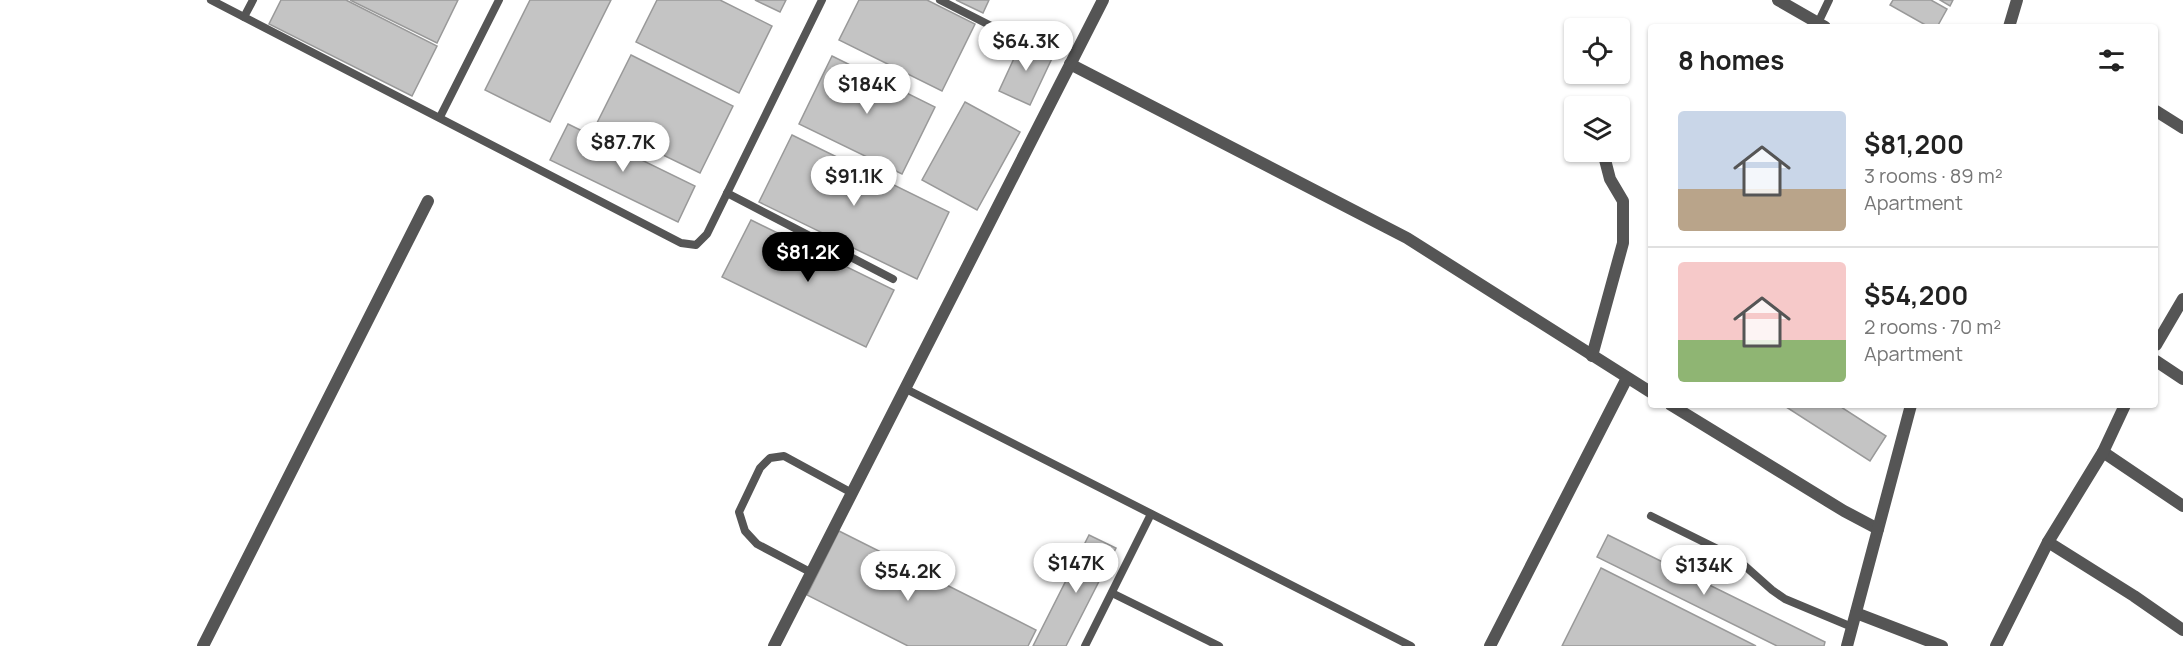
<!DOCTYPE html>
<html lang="en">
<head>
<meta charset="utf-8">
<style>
	:root { --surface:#fff; --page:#f6f6f6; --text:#222; --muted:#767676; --line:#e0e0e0; --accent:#000 }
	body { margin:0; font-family:Manrope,sans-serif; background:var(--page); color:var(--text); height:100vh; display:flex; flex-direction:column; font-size:22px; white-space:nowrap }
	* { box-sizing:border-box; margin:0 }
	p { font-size:20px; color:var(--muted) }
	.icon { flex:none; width:33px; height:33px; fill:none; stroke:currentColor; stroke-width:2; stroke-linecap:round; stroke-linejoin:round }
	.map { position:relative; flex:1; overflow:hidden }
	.sheet { position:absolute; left:1648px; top:24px; width:510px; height:384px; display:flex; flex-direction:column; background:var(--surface); border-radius:6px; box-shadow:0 2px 4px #0004 }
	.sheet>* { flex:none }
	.controls { position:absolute; left:1564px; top:18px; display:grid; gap:12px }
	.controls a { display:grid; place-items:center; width:66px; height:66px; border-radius:6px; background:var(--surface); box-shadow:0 2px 4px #0004; font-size:30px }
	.price { position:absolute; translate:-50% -51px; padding:0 14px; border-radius:21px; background:#fff; color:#222; font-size:20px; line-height:39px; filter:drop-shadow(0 2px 3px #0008) }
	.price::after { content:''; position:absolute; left:50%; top:36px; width:18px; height:14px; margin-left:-9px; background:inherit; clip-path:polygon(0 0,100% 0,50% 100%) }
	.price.active { background:var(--accent); color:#fff }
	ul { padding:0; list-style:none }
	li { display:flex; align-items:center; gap:18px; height:150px; padding:0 30px }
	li+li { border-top:2px solid var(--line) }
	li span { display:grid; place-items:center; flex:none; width:168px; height:120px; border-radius:6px; color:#555 }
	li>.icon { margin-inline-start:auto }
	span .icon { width:72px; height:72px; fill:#fffc; stroke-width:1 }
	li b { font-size:26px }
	h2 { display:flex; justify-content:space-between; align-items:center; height:72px; padding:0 30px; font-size:26px }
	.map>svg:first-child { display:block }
</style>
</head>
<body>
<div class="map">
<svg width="2183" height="646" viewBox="0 0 2183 646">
	<rect width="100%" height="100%" fill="#fff"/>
	<!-- building -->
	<g fill="#c4c4c4" stroke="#999" stroke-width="1.5">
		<polygon points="281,0 346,0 437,46 412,96 269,24"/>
		<polygon points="350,0 458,0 437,43"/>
		<polygon points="530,0 611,0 550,122 485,90"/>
		<polygon points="657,0 720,0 772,26 739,93 636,42"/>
		<polygon points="755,0 786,0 780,12"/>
		<polygon points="859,0 927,0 975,24 942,91 839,40"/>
		<polygon points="956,0 989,0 983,13"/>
		<polygon points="1893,0 1931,0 1947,9 1937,27 1929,27 1890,5"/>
		<polygon points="1940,0 1953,0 1950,6"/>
		<polygon points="1023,39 1054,54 1030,105 999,91"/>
		<polygon points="631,55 733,106 700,173 597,123"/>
		<polygon points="832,56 935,107 902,174 799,124"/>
		<polygon points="965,102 1020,132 977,210 922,180"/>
		<polygon points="568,124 695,186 678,222 550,160"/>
		<polygon points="792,135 949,212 917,279 759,202"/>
		<polygon points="751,220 894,290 866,347 722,277"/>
		<polygon points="1783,405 1838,405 1886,436 1870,461"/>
		<polygon points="839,531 1036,630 1028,646 908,646 807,595"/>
		<polygon points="1089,535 1116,548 1066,646 1033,646"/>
		<polygon points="1608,535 1825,642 1824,646 1777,646 1597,557"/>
		<polygon points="1601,568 1756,646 1562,646"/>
	</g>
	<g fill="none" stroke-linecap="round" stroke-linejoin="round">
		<!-- service -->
		<g stroke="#555" stroke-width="8">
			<polyline points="211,0 681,243 696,245 707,234 822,0"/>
			<polyline points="940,0 1009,35"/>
			<polyline points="244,17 253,0"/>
			<polyline points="1818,23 1829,0"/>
			<polyline points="440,117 499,0"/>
			<polyline points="727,193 893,279"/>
			<polyline points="906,389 1411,646"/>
			<polyline points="1651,516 1736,558 1772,590 1785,599 1852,627"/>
			<polyline points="812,573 757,544 745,531 739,512 760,468 770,458 784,456 852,493"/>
			<polyline points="1112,593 1219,646"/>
			<polyline points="1085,646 1151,514"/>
		</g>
		<!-- minor -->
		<g stroke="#555" stroke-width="12">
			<polyline points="1778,0 1825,27"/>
			<polyline points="1070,64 1407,238 1652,393"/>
			<polyline points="2156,111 2183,128"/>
			<polyline points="2156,345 2183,299"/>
			<polyline points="1592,356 1623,243 1623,201 1610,179 1603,152"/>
			<polyline points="2156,361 2183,379"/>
			<polyline points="1671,405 1844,511 1878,529"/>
			<polyline points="2103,452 2183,506"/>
			<polyline points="2048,542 2134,596 2183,630"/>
			<polyline points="1856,613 1942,646"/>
			<polyline points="203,646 428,201"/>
			<polyline points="774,646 1103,0"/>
			<polyline points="1490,646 1627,378"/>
			<polyline points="1996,646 2048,542 2103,452 2125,405"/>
		</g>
		<!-- tertiary -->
		<g stroke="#555" stroke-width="12">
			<polyline points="2009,27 2017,0"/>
			<polyline points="1847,646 1911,405"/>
		</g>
	</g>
</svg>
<div class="controls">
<a><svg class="icon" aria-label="locate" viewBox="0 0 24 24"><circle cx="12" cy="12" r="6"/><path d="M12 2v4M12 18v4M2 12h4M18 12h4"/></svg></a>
<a><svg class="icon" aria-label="layers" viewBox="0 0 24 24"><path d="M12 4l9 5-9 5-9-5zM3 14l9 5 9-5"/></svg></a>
</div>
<b class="price" style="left:1026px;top:72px">$64.3K</b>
<b class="price" style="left:867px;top:115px">$184K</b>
<b class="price" style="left:623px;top:173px">$87.7K</b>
<b class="price" style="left:854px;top:207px">$91.1K</b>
<b class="price active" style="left:808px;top:283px">$81.2K</b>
<b class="price" style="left:1076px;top:594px">$147K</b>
<b class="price" style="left:1704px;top:596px">$134K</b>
<b class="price" style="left:908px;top:602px">$54.2K</b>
<section class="sheet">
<h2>8 homes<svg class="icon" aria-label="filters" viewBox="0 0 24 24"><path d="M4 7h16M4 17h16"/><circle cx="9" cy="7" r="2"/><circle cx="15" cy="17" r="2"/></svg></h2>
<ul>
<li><span style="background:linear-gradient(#c9d6e8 65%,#b9a48a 0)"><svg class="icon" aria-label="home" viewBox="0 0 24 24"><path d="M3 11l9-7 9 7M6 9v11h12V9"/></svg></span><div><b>$81,200</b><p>3 rooms · 89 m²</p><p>Apartment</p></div></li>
<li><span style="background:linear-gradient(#f6c9c9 65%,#8fb573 0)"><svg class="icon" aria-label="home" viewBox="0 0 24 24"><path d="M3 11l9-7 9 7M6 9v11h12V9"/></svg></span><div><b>$54,200</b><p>2 rooms · 70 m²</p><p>Apartment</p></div></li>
</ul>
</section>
</div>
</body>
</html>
